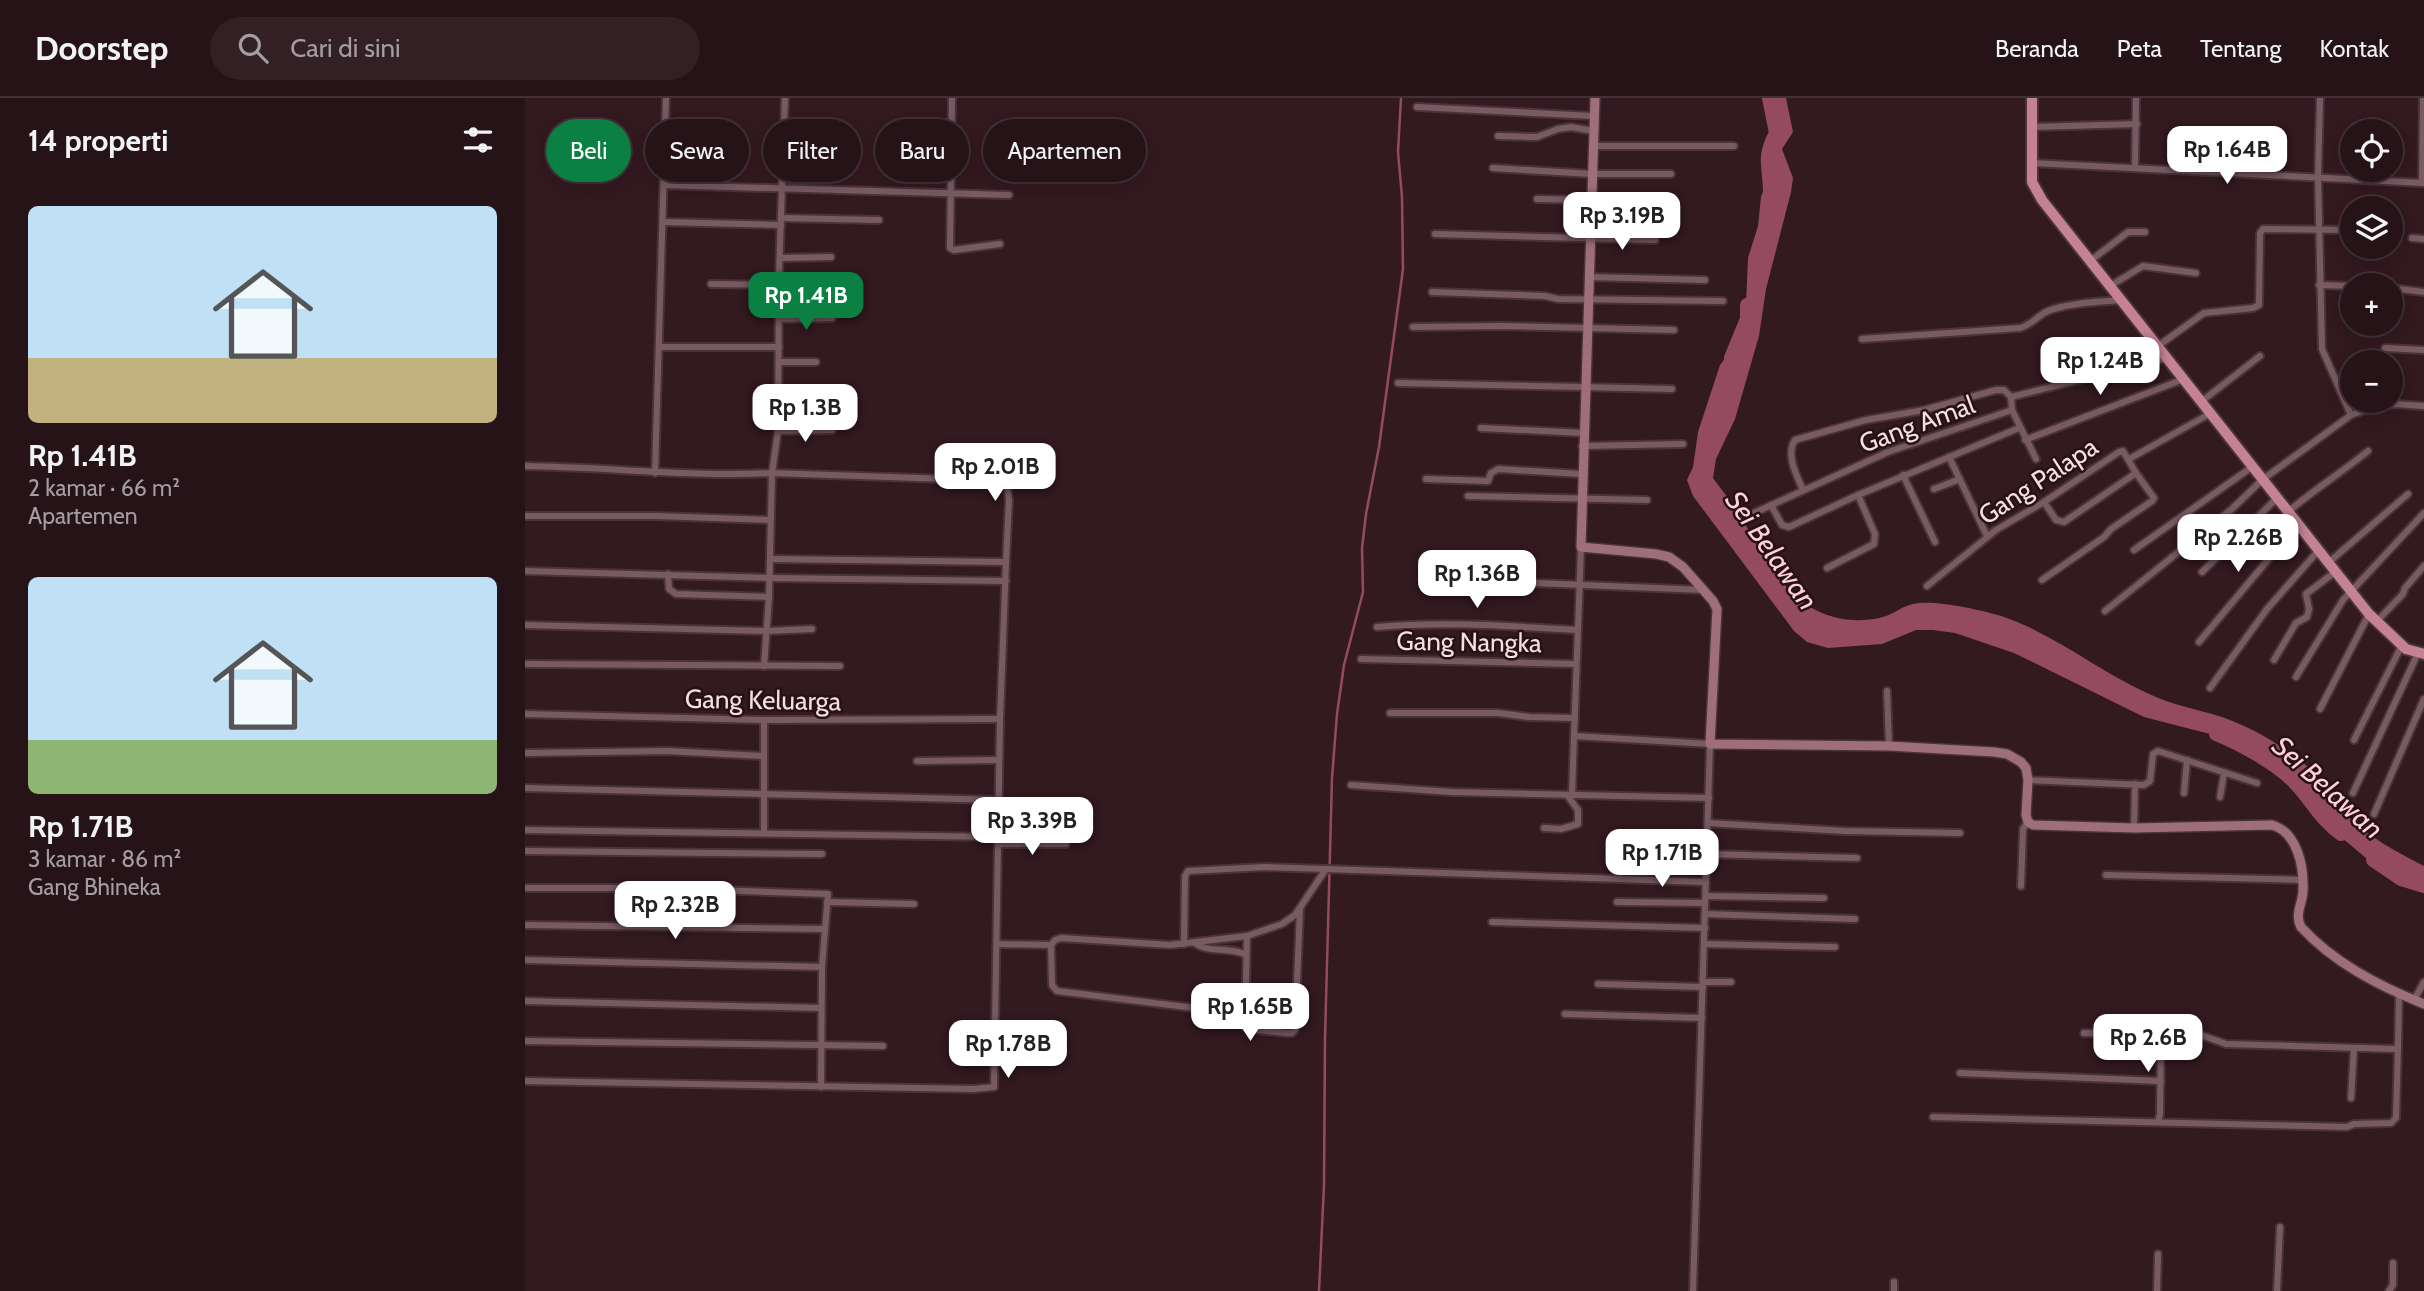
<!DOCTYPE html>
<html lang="id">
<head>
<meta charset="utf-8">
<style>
	:root { --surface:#261318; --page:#322025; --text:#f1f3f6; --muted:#a49ea2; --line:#423237; --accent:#0b8043 }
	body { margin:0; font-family:Cabin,sans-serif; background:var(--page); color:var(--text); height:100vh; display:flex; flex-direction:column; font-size:26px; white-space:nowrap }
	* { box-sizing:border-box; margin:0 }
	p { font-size:23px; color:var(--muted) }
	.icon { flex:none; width:38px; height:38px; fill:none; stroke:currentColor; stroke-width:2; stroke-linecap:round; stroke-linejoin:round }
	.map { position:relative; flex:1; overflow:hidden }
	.details { display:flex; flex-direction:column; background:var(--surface); width:525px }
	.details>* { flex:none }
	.banner { position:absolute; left:21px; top:21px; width:665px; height:63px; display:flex; gap:14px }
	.buttons { position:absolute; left:1815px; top:21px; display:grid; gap:14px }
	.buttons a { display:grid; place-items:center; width:63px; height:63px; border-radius:50%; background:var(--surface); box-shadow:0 4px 18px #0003,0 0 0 2px var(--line); font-size:35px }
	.price { position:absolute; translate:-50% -60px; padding:0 16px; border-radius:14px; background:#fff; color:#222; font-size:23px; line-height:46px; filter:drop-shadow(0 2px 4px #0008) }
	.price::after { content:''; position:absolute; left:50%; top:42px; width:21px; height:16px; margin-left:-10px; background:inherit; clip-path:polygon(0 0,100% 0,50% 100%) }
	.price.selected { background:var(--accent); color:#fff }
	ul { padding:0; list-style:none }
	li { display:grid; align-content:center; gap:14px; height:371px; padding:0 28px }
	li span { display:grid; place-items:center; height:217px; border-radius:10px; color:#555 }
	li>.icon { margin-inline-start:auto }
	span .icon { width:126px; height:126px; fill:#fffc; stroke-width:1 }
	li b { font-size:30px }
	h2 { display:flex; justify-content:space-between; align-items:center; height:84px; padding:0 28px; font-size:30px }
	.pill { padding:0 24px; border-radius:32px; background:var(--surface); box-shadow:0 4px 18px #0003,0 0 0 2px var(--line); font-size:24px; line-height:63px }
	.pill.selected { background:var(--accent); color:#fff }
	header { display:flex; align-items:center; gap:42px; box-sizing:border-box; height:98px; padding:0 35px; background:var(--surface); border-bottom:2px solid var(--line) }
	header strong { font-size:33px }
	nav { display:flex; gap:38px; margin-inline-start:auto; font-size:24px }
	.search { width:490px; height:63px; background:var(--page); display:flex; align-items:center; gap:18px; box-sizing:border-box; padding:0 24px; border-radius:38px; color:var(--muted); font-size:26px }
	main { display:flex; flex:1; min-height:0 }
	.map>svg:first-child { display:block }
</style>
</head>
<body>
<header>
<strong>Doorstep</strong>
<div class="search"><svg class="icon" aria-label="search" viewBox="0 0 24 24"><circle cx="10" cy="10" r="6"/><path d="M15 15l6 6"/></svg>Cari di sini</div>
<nav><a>Beranda</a><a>Peta</a><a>Tentang</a><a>Kontak</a></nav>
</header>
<main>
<section class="details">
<h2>14 properti<svg class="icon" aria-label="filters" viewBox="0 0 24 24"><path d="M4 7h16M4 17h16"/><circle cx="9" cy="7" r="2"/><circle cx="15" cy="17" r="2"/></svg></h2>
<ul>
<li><span style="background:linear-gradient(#bfe0f5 70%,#c2b280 0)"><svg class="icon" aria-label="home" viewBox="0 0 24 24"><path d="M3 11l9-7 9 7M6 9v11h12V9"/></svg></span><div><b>Rp 1.41B</b><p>2 kamar · 66 m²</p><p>Apartemen</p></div></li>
<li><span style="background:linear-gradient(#bfe0f5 75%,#8fb573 0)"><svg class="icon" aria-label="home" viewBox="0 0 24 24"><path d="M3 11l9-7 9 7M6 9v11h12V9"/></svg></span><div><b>Rp 1.71B</b><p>3 kamar · 86 m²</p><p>Gang Bhineka</p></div></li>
</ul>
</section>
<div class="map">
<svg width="1899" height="1193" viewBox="0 0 1899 1193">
	<rect width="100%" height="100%" fill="#331920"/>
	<!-- water -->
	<path fill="#944b61" d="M1248,0h13l7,34 -11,17 11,29 -2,14 -25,97 -7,47 -24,83 -19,40 -3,19c9,13 20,25 28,39 20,33 37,70 71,91 21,13 54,16 77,7 8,-4 15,-9 24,-11 20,-5 68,6 88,12 52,17 96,54 146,77 21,10 42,15 65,21 28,8 57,23 80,41 12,8 27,20 35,32 6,9 11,18 18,26 23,24 50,38 79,53v19l-33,-12 -19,-10 -37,-31 -28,-38 -15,-16 -31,-25 -51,-19 -66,-17 -130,-64 -59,-20 -22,-3h-17l-34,14 -54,4 -21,-6 -13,-11 -101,-135 -6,-16 6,-13 5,-35 22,-67 21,-28 4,-10 3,-69 10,-32 3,-29 9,-26 1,-18 8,-23 -1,-12 -5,-8z"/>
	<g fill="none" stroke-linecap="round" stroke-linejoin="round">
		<!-- stream -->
		<polyline stroke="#944b61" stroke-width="2.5" points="794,1193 799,1087 800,940 807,680 812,616 819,567 838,494 837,450 841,416 854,349 878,171 877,99 873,54 876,0"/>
		<!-- river -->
		<g stroke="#944b61" stroke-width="14">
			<path d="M1244,0l7,35c-14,26 -6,33 -6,60"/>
			<polyline points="1206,260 1222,221 1222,207"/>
			<path d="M1691,636c25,10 63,31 80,50 15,16 26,37 45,50"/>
			<polyline points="1848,762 1876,781 1899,788"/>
		</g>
		<!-- street casing -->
		<g stroke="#49343a" stroke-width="10">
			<g id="street">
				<polyline points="427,0 425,150 429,152 475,146"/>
				<polyline points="1795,0 1793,79 1797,251 1826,317"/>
				<polyline points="892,9 1069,18"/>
				<polyline points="1506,29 1612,26"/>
				<polyline points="140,30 161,30 170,38 193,38"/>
				<polyline points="973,38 1012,39 1033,31 1046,29 1068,33"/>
				<polyline points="1068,48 1209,48"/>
				<polyline points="1506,65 1899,85"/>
				<polyline points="1610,69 1611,0"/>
				<polyline points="968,70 1067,76 1146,76"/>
				<polyline points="1897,85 1898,0"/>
				<polyline points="139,87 484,97"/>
				<polyline points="1012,101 1066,102"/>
				<polyline points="256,120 354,122"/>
				<polyline points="138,124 256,127"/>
				<polyline points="910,136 1130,142"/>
				<polyline points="1887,140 1899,141"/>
				<polyline points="255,160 306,159"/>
				<polyline points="1565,163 1603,134 1620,134"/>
				<polyline points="1063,179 1180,182"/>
				<polyline points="186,186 254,187"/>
				<polyline points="1794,187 1827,188"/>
				<polyline points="1585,188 1618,168 1671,175"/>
				<polyline points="1866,190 1899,194"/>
				<polyline points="907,194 1020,198 1033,201 1198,203"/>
				<polyline points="254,221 307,220"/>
				<polyline points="888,229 977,228 1149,232"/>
				<path d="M1337,241l158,-11c13,-4 17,-12 28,-17 19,-8 52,-9 73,-11"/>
				<polyline points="1633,248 1679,215 1728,210 1734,207 1735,135 1738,131 1827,132"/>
				<polyline points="135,249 254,249"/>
				<polyline points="1860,250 1899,252"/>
				<polyline points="254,264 291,264"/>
				<polyline points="873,285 1147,291"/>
				<polyline points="253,300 318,302"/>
				<polyline points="1677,303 1735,258"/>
				<polyline points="1487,312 1511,361"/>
				<polyline points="956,330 1058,335"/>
				<polyline points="253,333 307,332"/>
				<polyline points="1500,342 1659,281"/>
				<polyline points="1057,348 1158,346"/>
				<polyline points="1424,359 1462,438"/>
				<polyline points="1604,361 1686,315"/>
				<path d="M0,368c82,1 164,11 247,7l234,8 3,19 -3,62"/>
				<polyline points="130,375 141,0"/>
				<polyline points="1378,377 1410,444"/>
				<polyline points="901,381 963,383 966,375 973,371 1056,376"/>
				<polyline points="1409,391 1435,381"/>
				<path d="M1278,392c-6,-14 -18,-36 -8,-50l71,-20 58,-10 72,-20h8l7,7"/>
				<polyline points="943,398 1122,402"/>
				<polyline points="1246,407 1257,427 1264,429 1333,397 1494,330"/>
				<path d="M1764,413c25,-21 53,-39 79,-60"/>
				<polyline points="1229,415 1363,354 1487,312 1486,299 1642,260"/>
				<polyline points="0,418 131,418 245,422"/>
				<polyline points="1056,449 1049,638 1185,646 1168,1193"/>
				<polyline points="1609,452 1727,369"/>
				<polyline points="1803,465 1883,396"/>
				<polyline points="1302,470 1349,446 1350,436 1333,397"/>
				<polyline points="0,473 244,480 481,483"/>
				<polyline points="1677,474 1752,400"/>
				<polyline points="143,476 144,491 151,496 244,499"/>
				<polyline points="1517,482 1579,439 1586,431 1627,403 1629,400 1611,375 1539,424 1531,422 1519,404"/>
				<polyline points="1011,485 1178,492"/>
				<polyline points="1402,488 1471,432 1519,404 1594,354 1598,353 1611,375"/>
				<polyline points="1580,513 1707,411 1737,382 1826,317 1851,308 1870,306 1899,308"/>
				<polyline points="1852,523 1878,496 1880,490 1899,468"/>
				<polyline points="0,527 241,533 287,531"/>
				<path d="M852,529c67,-6 133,-1 200,3"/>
				<polyline points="1674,544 1773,426"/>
				<polyline points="836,561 1051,566"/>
				<polyline points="1749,562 1771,525 1782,519 1784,511 1781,496 1810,474"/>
				<polyline points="0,566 315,568"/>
				<polyline points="239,568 244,499 247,375 253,333 254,176 260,0"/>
				<polyline points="1771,579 1818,502 1899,415"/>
				<polyline points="1685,590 1742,511 1793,453"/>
				<polyline points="1362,593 1364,648"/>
				<polyline points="1795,611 1844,516"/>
				<polyline points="865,615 973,615 1004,619 1050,620"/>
				<polyline points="0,616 237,622 475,621"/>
				<polyline points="239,622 239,735"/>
				<polyline points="1829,642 1877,547"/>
				<polyline points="0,655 142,653 238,658"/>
				<polyline points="392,663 474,662"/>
				<polyline points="1503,682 1619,687 1625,683 1628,656 1633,653 1732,685"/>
				<polyline points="826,687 927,694 1184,700"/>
				<polyline points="0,690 474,702"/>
				<polyline points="1659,695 1662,662"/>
				<polyline points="1828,695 1893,555"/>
				<polyline points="1047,697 1049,638"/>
				<polyline points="1695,699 1699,675"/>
				<polyline points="1849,716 1899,601"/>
				<polyline points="1183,725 1320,733 1435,735"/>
				<polyline points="1019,730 1036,731 1053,726 1053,712 1042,697"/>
				<polyline points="1609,730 1610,686"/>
				<polyline points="0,732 474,739"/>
				<polyline points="474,746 541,746"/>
				<polyline points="0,753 297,756"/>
				<polyline points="1182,756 1332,760"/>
				<polyline points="1581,777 1778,782"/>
				<polyline points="1496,788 1498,731 1503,724"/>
				<polyline points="0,790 135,790 303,796 297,869 296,989"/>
				<polyline points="1181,798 1299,800"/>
				<polyline points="302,804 389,806"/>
				<polyline points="1092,804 1180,805"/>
				<polyline points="775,812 770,932 767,935 761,935 723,931 720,929 722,838 757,826 770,817 801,771 1181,784"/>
				<polyline points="1180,816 1330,821"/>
				<polyline points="967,824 1180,830"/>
				<polyline points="0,827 300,831"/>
				<path d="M670,845c14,11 35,3 51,12"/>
				<polyline points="472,846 526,847"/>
				<polyline points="659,846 660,778 663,773 740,769 801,771"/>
				<polyline points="1179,846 1310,849"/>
				<polyline points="0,862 297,869"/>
				<polyline points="1178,884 1206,884"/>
				<polyline points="1073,886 1178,889"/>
				<polyline points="1889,902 1899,884"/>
				<polyline points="0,903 296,910"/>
				<polyline points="718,916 532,893 527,887 526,847 530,842 536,840 645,847 722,838"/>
				<polyline points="1040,916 1177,920"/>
				<polyline points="1559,935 1650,937 1673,936 1701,946 1870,951 1873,949 1874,896"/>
				<polyline points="0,943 358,948"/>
				<polyline points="1435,975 1636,983"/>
				<polyline points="0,983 448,991 469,989 475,621 481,464 245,461"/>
				<polyline points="1826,1000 1829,950"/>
				<polyline points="1408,1019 1822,1029 1829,1026 1866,1025 1871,1020 1873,949"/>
				<polyline points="1633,1024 1635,1016 1636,936"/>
				<polyline points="1369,1193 1369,1184"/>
				<polyline points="1632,1193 1633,1156"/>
				<polyline points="1752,1193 1755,1129"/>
				<polyline points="1864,1193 1868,1187 1868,1165"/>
			</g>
		</g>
		<!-- secondary casing -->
		<g stroke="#49343a" stroke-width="12">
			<path id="secondary" d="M1070,0l-14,449 75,7 13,3 14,10 30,34 4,8 -7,135 179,2 105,6 13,2 14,8 5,6 2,12 -2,35 2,7 5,3 101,3 138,-3c25,7 32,41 31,65 0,13 -9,24 -2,37 33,36 78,59 123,77"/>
		</g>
		<!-- primary casing -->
		<g stroke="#49343a" stroke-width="14">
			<polyline id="primary" points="1507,0 1507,84 1517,102 1844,516 1881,551 1899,556"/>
		</g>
		<!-- street -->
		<use href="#street" stroke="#795a62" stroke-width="6"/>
		<!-- secondary -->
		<use href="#secondary" stroke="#9f6e7b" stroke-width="9"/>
		<!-- primary -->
		<use href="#primary" stroke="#c58294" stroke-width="10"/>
	</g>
	<g text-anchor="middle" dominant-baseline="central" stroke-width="5" stroke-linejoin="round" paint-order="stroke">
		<!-- street labels -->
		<g font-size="26" fill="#f2e0e4" stroke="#281017">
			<text transform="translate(1392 326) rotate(-20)">Gang Amal</text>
			<text transform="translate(1513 383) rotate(-33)">Gang Palapa</text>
			<text transform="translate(944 544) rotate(1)">Gang Nangka</text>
			<text transform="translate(238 602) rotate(1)">Gang Keluarga</text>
		</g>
		<!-- water labels -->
		<g font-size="28" font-style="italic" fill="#fdd0db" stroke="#281017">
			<text transform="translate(1247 452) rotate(55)">Sei Belawan</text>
			<text transform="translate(1803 689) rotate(42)">Sei Belawan</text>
		</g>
	</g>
</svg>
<div class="buttons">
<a><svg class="icon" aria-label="locate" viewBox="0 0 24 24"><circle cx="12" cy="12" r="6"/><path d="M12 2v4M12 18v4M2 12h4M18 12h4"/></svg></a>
<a><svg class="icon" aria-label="layers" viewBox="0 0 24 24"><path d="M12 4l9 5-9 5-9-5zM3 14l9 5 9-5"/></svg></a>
<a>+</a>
<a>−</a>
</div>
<b class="price" style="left:1702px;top:88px">Rp 1.64B</b>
<b class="price" style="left:1097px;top:154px">Rp 3.19B</b>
<b class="price selected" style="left:281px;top:234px">Rp 1.41B</b>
<b class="price" style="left:1575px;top:299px">Rp 1.24B</b>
<b class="price" style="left:280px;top:346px">Rp 1.3B</b>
<b class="price" style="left:470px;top:405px">Rp 2.01B</b>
<b class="price" style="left:1713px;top:476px">Rp 2.26B</b>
<b class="price" style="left:952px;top:512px">Rp 1.36B</b>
<b class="price" style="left:507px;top:759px">Rp 3.39B</b>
<b class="price" style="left:1137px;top:791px">Rp 1.71B</b>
<b class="price" style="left:150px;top:843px">Rp 2.32B</b>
<b class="price" style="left:725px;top:945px">Rp 1.65B</b>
<b class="price" style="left:1623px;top:976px">Rp 2.6B</b>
<b class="price" style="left:483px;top:982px">Rp 1.78B</b>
<div class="banner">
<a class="pill selected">Beli</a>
<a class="pill">Sewa</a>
<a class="pill">Filter</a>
<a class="pill">Baru</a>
<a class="pill">Apartemen</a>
</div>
</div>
</main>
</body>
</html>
